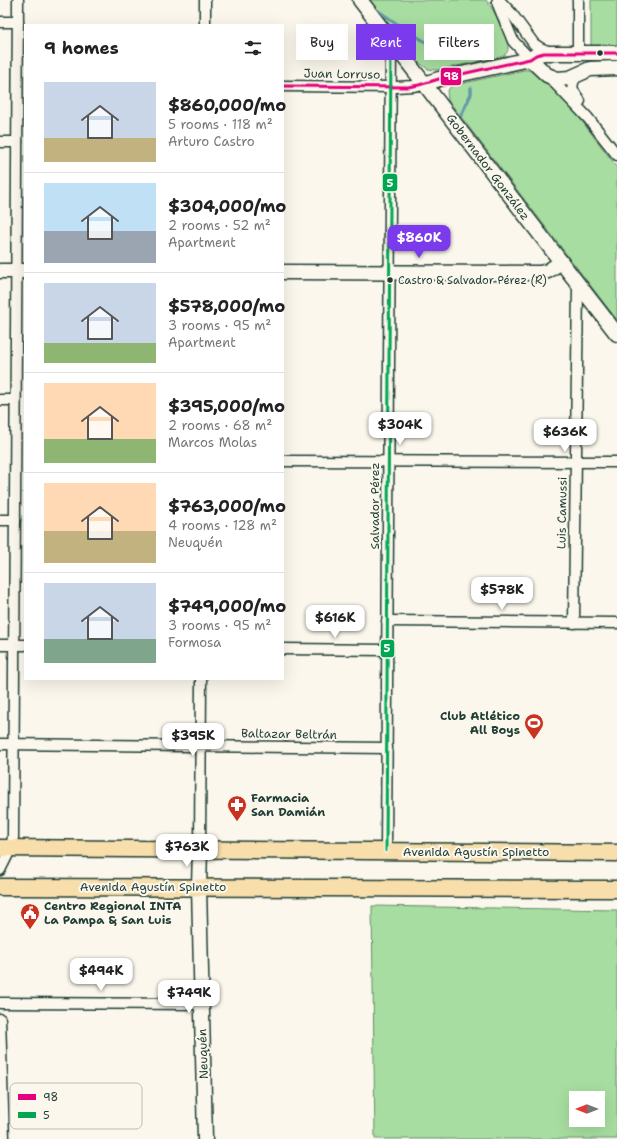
<!DOCTYPE html>
<html lang="en">
<head>
<meta charset="utf-8">
<style>
	:root { --surface:#fff; --page:#f2f2f2; --text:#222; --muted:#767676; --line:#e0e0e0; --accent:#7c3aed }
	body { margin:0; font-family:"Shantell Sans",sans-serif; background:var(--page); color:var(--text); height:100vh; display:flex; flex-direction:column; font-size:15px; white-space:nowrap }
	* { box-sizing:border-box; margin:0 }
	p { font-size:13px; color:var(--muted) }
	.icon { flex:none; width:22px; height:22px; fill:none; stroke:currentColor; stroke-width:2; stroke-linecap:round; stroke-linejoin:round }
	.map { position:relative; flex:1; overflow:hidden }
	.sheet { position:absolute; left:24px; top:24px; width:260px; height:656px; display:flex; flex-direction:column; background:var(--surface); border-radius:0px; box-shadow:0 4px 16px #0002 }
	.sheet>* { flex:none }
	.top-card { position:absolute; left:296px; top:24px; width:261px; height:36px; display:flex; gap:8px }
	.needle { width:26px; rotate:270deg }
	.fabs { position:absolute; left:569px; top:1091px; display:grid; gap:8px }
	.fabs a { display:grid; place-items:center; width:36px; height:36px; border-radius:0px; background:var(--surface); box-shadow:0 4px 16px #0002; font-size:20px }
	.price { position:absolute; translate:-50% -34px; padding:0 9px; border-radius:8px; background:#fff; color:#222; font-size:13px; line-height:26px; filter:drop-shadow(0 1px 2px #0008) }
	.price::after { content:''; position:absolute; left:50%; top:24px; width:12px; height:9px; margin-left:-6px; background:inherit; clip-path:polygon(0 0,100% 0,50% 100%) }
	.price.current { background:var(--accent); color:#fff }
	ul { padding:0; list-style:none }
	li { display:flex; align-items:center; gap:12px; height:100px; padding:0 20px }
	li+li { border-top:1px solid var(--line) }
	li span { display:grid; place-items:center; flex:none; width:112px; height:80px; border-radius:0px; color:#555 }
	li>.icon { margin-inline-start:auto }
	span .icon { width:48px; height:48px; fill:#fffc; stroke-width:1 }
	li b { font-size:17px }
	h2 { display:flex; justify-content:space-between; align-items:center; height:48px; padding:0 20px; font-size:17px }
	.chip { padding:0 14px; border-radius:0px; background:var(--surface); box-shadow:0 4px 16px #0002; font-size:14px; line-height:36px }
	.chip.current { background:var(--accent); color:#fff }
	.map>svg:first-child { display:block }
</style>
</head>
<body>
<div class="map">
<svg width="617" height="1139" viewBox="0 0 617 1139">
	<rect width="100%" height="100%" fill="#fbf7ec"/>
	<filter id="ink" filterUnits="userSpaceOnUse"><feTurbulence type="fractalNoise" baseFrequency=".025" numOctaves="2"/><feDisplacementMap in="SourceGraphic" scale="8" xChannelSelector="R" yChannelSelector="G"/><feConvolveMatrix kernelMatrix="1 2 1 2 8 2 1 2 1" color-interpolation-filters="sRGB"/></filter>
	<g filter="url(#ink)">
		<!-- green -->
		<g fill="#a7dda0" stroke="#638d6a" fill-rule="evenodd">
			<path d="M370,0h116c7,8 23,38 22,48 0,5 -3,7 -7,9l-65,13 -8,-1 -10,-7z"/>
			<rect x="591" y="0" width="26" height="49"/>
			<polygon points="524,70 529,70 535,72 565,99 617,167 617,320 448,100 447,92 451,86 455,85"/>
			<path d="M372,906l245,4v229h-242zM576,1098h22v22h-22z"/>
		</g>
		<g fill="none" stroke-linecap="round" stroke-linejoin="round">
			<!-- stream -->
			<g stroke="#6899ab" stroke-width="3.5">
				<polyline points="378,11 404,29 422,40 460,59"/>
				<polyline points="460,117 471,94 471,88"/>
			</g>
			<!-- street casing -->
			<g stroke="#1f3d34" stroke-width="13">
				<g id="street">
					<polyline points="499,0 512,14 534,44 540,48 550,52"/>
					<polyline points="497,2 513,41 530,59"/>
					<polyline points="0,22 18,22"/>
					<polyline points="205,25 205,0"/>
					<polyline points="578,53 578,0"/>
					<path d="M577,76c-9,11 -3,16 3,25"/>
					<polyline points="549,77 588,118 617,155"/>
					<polyline points="283,86 396,87 413,86 424,84"/>
					<polyline points="0,142 17,142"/>
					<polyline points="0,400 15,400"/>
					<polyline points="283,461 617,462"/>
					<polyline points="0,520 15,520"/>
					<polyline points="387,621 617,623"/>
					<polyline points="574,623 578,284"/>
					<polyline points="0,645 25,645"/>
					<polyline points="283,649 387,650"/>
					<polyline points="0,744 387,748"/>
					<polyline points="200,849 201,679"/>
					<polyline points="386,851 391,40"/>
					<polyline points="0,870 11,848 13,837 18,0"/>
					<polyline points="0,1003 202,1004"/>
					<polyline points="0,1019 4,1139"/>
				</g>
			</g>
			<!-- secondary casing -->
			<g stroke="#1f3d34" stroke-width="17">
				<g id="secondary">
					<polyline points="360,0 565,267 617,334"/>
					<polyline points="530,59 547,75 557,79 570,78 590,69 617,68"/>
					<polyline points="424,84 439,79 530,59 536,55 544,53 617,53"/>
					<polyline points="0,271 25,271"/>
					<polyline points="283,272 540,273 548,271 561,262"/>
					<polyline points="200,849 199,887 205,1139"/>
				</g>
			</g>
			<!-- primary casing -->
			<g stroke="#1f3d34" stroke-width="19">
				<g id="primary">
					<polyline points="0,848 617,853"/>
					<polyline points="0,887 617,889"/>
				</g>
			</g>
			<!-- street -->
			<use href="#street" stroke="#fbf7ec" stroke-width="10"/>
			<!-- secondary -->
			<use href="#secondary" stroke="#fbf7ec" stroke-width="14"/>
			<!-- primary -->
			<use href="#primary" stroke="#f8deab" stroke-width="16"/>
			<!-- bus-1 casing -->
			<g stroke="#fbf7ec" stroke-width="6">
				<polyline id="bus-1" points="283,86 408,87 419,85 439,79 530,59 536,55 544,53 617,53"/>
			</g>
			<!-- bus-2 casing -->
			<g stroke="#fbf7ec" stroke-width="6">
				<polyline id="bus-2" points="386,851 391,40"/>
			</g>
			<!-- bus-1 -->
			<use href="#bus-1" stroke="#e5007d" stroke-width="3"/>
			<!-- bus-2 -->
			<use href="#bus-2" stroke="#00a651" stroke-width="3"/>
		</g>
	</g>
	<!-- icons -->
	<defs>
		<g id="stadium-pin" transform="scale(1)"><path d="M0 17L-7.5 6A9.5 9.5 0 1 1 7.5 6Z" fill="#c8321e" stroke="#fbf7ec"/><path d="M0-5a6.5 5 0 1 0 0 10a6.5 5 0 1 0 0-10ZM-3.5-1.8h7v3.6h-7Z" fill="#fff"/></g>
		<g id="pharmacy-pin" transform="scale(1)"><path d="M0 17L-7.5 6A9.5 9.5 0 1 1 7.5 6Z" fill="#c8321e" stroke="#fbf7ec"/><path d="M-2-6h4v4h4v4h-4v4h-4v-4h-4v-4h4Z" fill="#fff"/></g>
		<g id="civic-pin" transform="scale(1)"><path d="M0 17L-7.5 6A9.5 9.5 0 1 1 7.5 6Z" fill="#c8321e" stroke="#fbf7ec"/><path d="M-.6-6.5H3V-4.5H.6V-3L4-1V1h2V6H-6V1h2V-1L-.6-3ZM-1.2 2.5V6h2.4V2.5Z" fill="#fff"/></g>
	</defs>
	<g fill-rule="evenodd">
		<use href="#stadium-pin" x="534" y="723"/>
		<use href="#pharmacy-pin" x="237" y="805"/>
		<use href="#civic-pin" x="30" y="913"/>
	</g>
	<!-- markers -->
	<g fill="#1f3d34" stroke="#fbf7ec" stroke-width="1.5">
		<circle cx="600" cy="53" r="3.5"/>
		<circle cx="390" cy="280" r="3.5"/>
	</g>
	<g text-anchor="middle" dominant-baseline="central" stroke-width="4" stroke-linejoin="round" paint-order="stroke">
		<!-- bus labels -->
		<g font-size="11" fill="#1f3d34" stroke="#fbf7ec" text-anchor="start">
			<text x="398" y="280">Castro &amp; Salvador Pérez (R)</text>
		</g>
		<!-- street labels -->
		<g font-size="12" fill="#1f3d34" stroke="#fbf7ec">
			<text transform="translate(342 74) rotate(1)">Juan Lorruso</text>
			<text transform="translate(488 167) rotate(53)">Gobernador González</text>
			<text transform="translate(375 506) rotate(-90)">Salvador Pérez</text>
			<text transform="translate(562 513) rotate(-89)">Luis Camussi</text>
			<text transform="translate(289 734) rotate(1)">Baltazar Beltrán</text>
			<text x="476" y="852">Avenida Agustín Spinetto</text>
			<text x="153" y="887">Avenida Agustín Spinetto</text>
			<text transform="translate(203 1054) rotate(-92)">Neuquén</text>
		</g>
		<!-- poi labels -->
		<g font-size="12" font-weight="bold" fill="#1f3d34" stroke="#fbf7ec" text-anchor="start">
			<text x="520" y="716" text-anchor="end">Club Atlético<tspan x="520" dy="14">All Boys</tspan></text>
			<text x="251" y="798">Farmacia<tspan x="251" dy="14">San Damián</tspan></text>
			<text x="44" y="906">Centro Regional INTA<tspan x="44" dy="14">La Pampa &amp; San Luis</tspan></text>
		</g>
	</g>
	<!-- legend -->
	<rect x="10" y="1083" width="132" height="46" rx="6" fill="#fbf7ec" stroke="#b9bfb5" stroke-width="1"/>
	<rect x="18" y="1094" width="18" height="6" fill="#e5007d"/>
	<rect x="18" y="1112" width="18" height="6" fill="#00a651"/>
	<g font-size="11" fill="#1f3d34">
		<text x="43" y="1101">98</text>
		<text x="43" y="1119">5</text>
	</g>
	<g stroke="#fbf7ec" stroke-width="1.5">
		<rect x="440" y="67" width="22" height="19" rx="4" fill="#e5007d"/>
		<rect x="382" y="173" width="16" height="19" rx="4" fill="#00a651"/>
		<rect x="380" y="639" width="15" height="19" rx="4" fill="#00a651"/>
	</g>
	<g font-size="11" text-anchor="middle" font-weight="bold" fill="#fff">
		<text x="451" y="80">98</text>
		<text x="390" y="187">5</text>
		<text x="387" y="652">5</text>
	</g>
</svg>
<div class="fabs">
<a><svg class="needle" viewBox="-14 -14 28 28"><path d="M0-13l5 13h-10z" fill="#e53935"/><path d="M0 13l5-13h-10z" fill="#767676"/></svg></a>
</div>
<b class="price current" style="left:419px;top:259px">$860K</b>
<b class="price" style="left:400px;top:446px">$304K</b>
<b class="price" style="left:565px;top:453px">$636K</b>
<b class="price" style="left:502px;top:611px">$578K</b>
<b class="price" style="left:335px;top:639px">$616K</b>
<b class="price" style="left:193px;top:757px">$395K</b>
<b class="price" style="left:187px;top:868px">$763K</b>
<b class="price" style="left:101px;top:992px">$494K</b>
<b class="price" style="left:189px;top:1014px">$749K</b>
<div class="top-card">
<a class="chip">Buy</a>
<a class="chip current">Rent</a>
<a class="chip">Filters</a>
</div>
<section class="sheet">
<h2>9 homes<svg class="icon" aria-label="filters" viewBox="0 0 24 24"><path d="M4 7h16M4 17h16"/><circle cx="9" cy="7" r="2"/><circle cx="15" cy="17" r="2"/></svg></h2>
<ul>
<li><span style="background:linear-gradient(#c9d6e8 70%,#c2b280 0)"><svg class="icon" aria-label="home" viewBox="0 0 24 24"><path d="M3 11l9-7 9 7M6 9v11h12V9"/></svg></span><div><b>$860,000/mo</b><p>5 rooms · 118 m²</p><p>Arturo Castro</p></div></li>
<li><span style="background:linear-gradient(#bfe0f5 60%,#9aa5b1 0)"><svg class="icon" aria-label="home" viewBox="0 0 24 24"><path d="M3 11l9-7 9 7M6 9v11h12V9"/></svg></span><div><b>$304,000/mo</b><p>2 rooms · 52 m²</p><p>Apartment</p></div></li>
<li><span style="background:linear-gradient(#c9d6e8 75%,#8fb573 0)"><svg class="icon" aria-label="home" viewBox="0 0 24 24"><path d="M3 11l9-7 9 7M6 9v11h12V9"/></svg></span><div><b>$578,000/mo</b><p>3 rooms · 95 m²</p><p>Apartment</p></div></li>
<li><span style="background:linear-gradient(#ffd9b3 70%,#8fb573 0)"><svg class="icon" aria-label="home" viewBox="0 0 24 24"><path d="M3 11l9-7 9 7M6 9v11h12V9"/></svg></span><div><b>$395,000/mo</b><p>2 rooms · 68 m²</p><p>Marcos Molas</p></div></li>
<li><span style="background:linear-gradient(#ffd9b3 60%,#c2b280 0)"><svg class="icon" aria-label="home" viewBox="0 0 24 24"><path d="M3 11l9-7 9 7M6 9v11h12V9"/></svg></span><div><b>$763,000/mo</b><p>4 rooms · 128 m²</p><p>Neuquén</p></div></li>
<li><span style="background:linear-gradient(#c9d6e8 70%,#7fa58c 0)"><svg class="icon" aria-label="home" viewBox="0 0 24 24"><path d="M3 11l9-7 9 7M6 9v11h12V9"/></svg></span><div><b>$749,000/mo</b><p>3 rooms · 95 m²</p><p>Formosa</p></div></li>
</ul>
</section>
</div>
</body>
</html>
